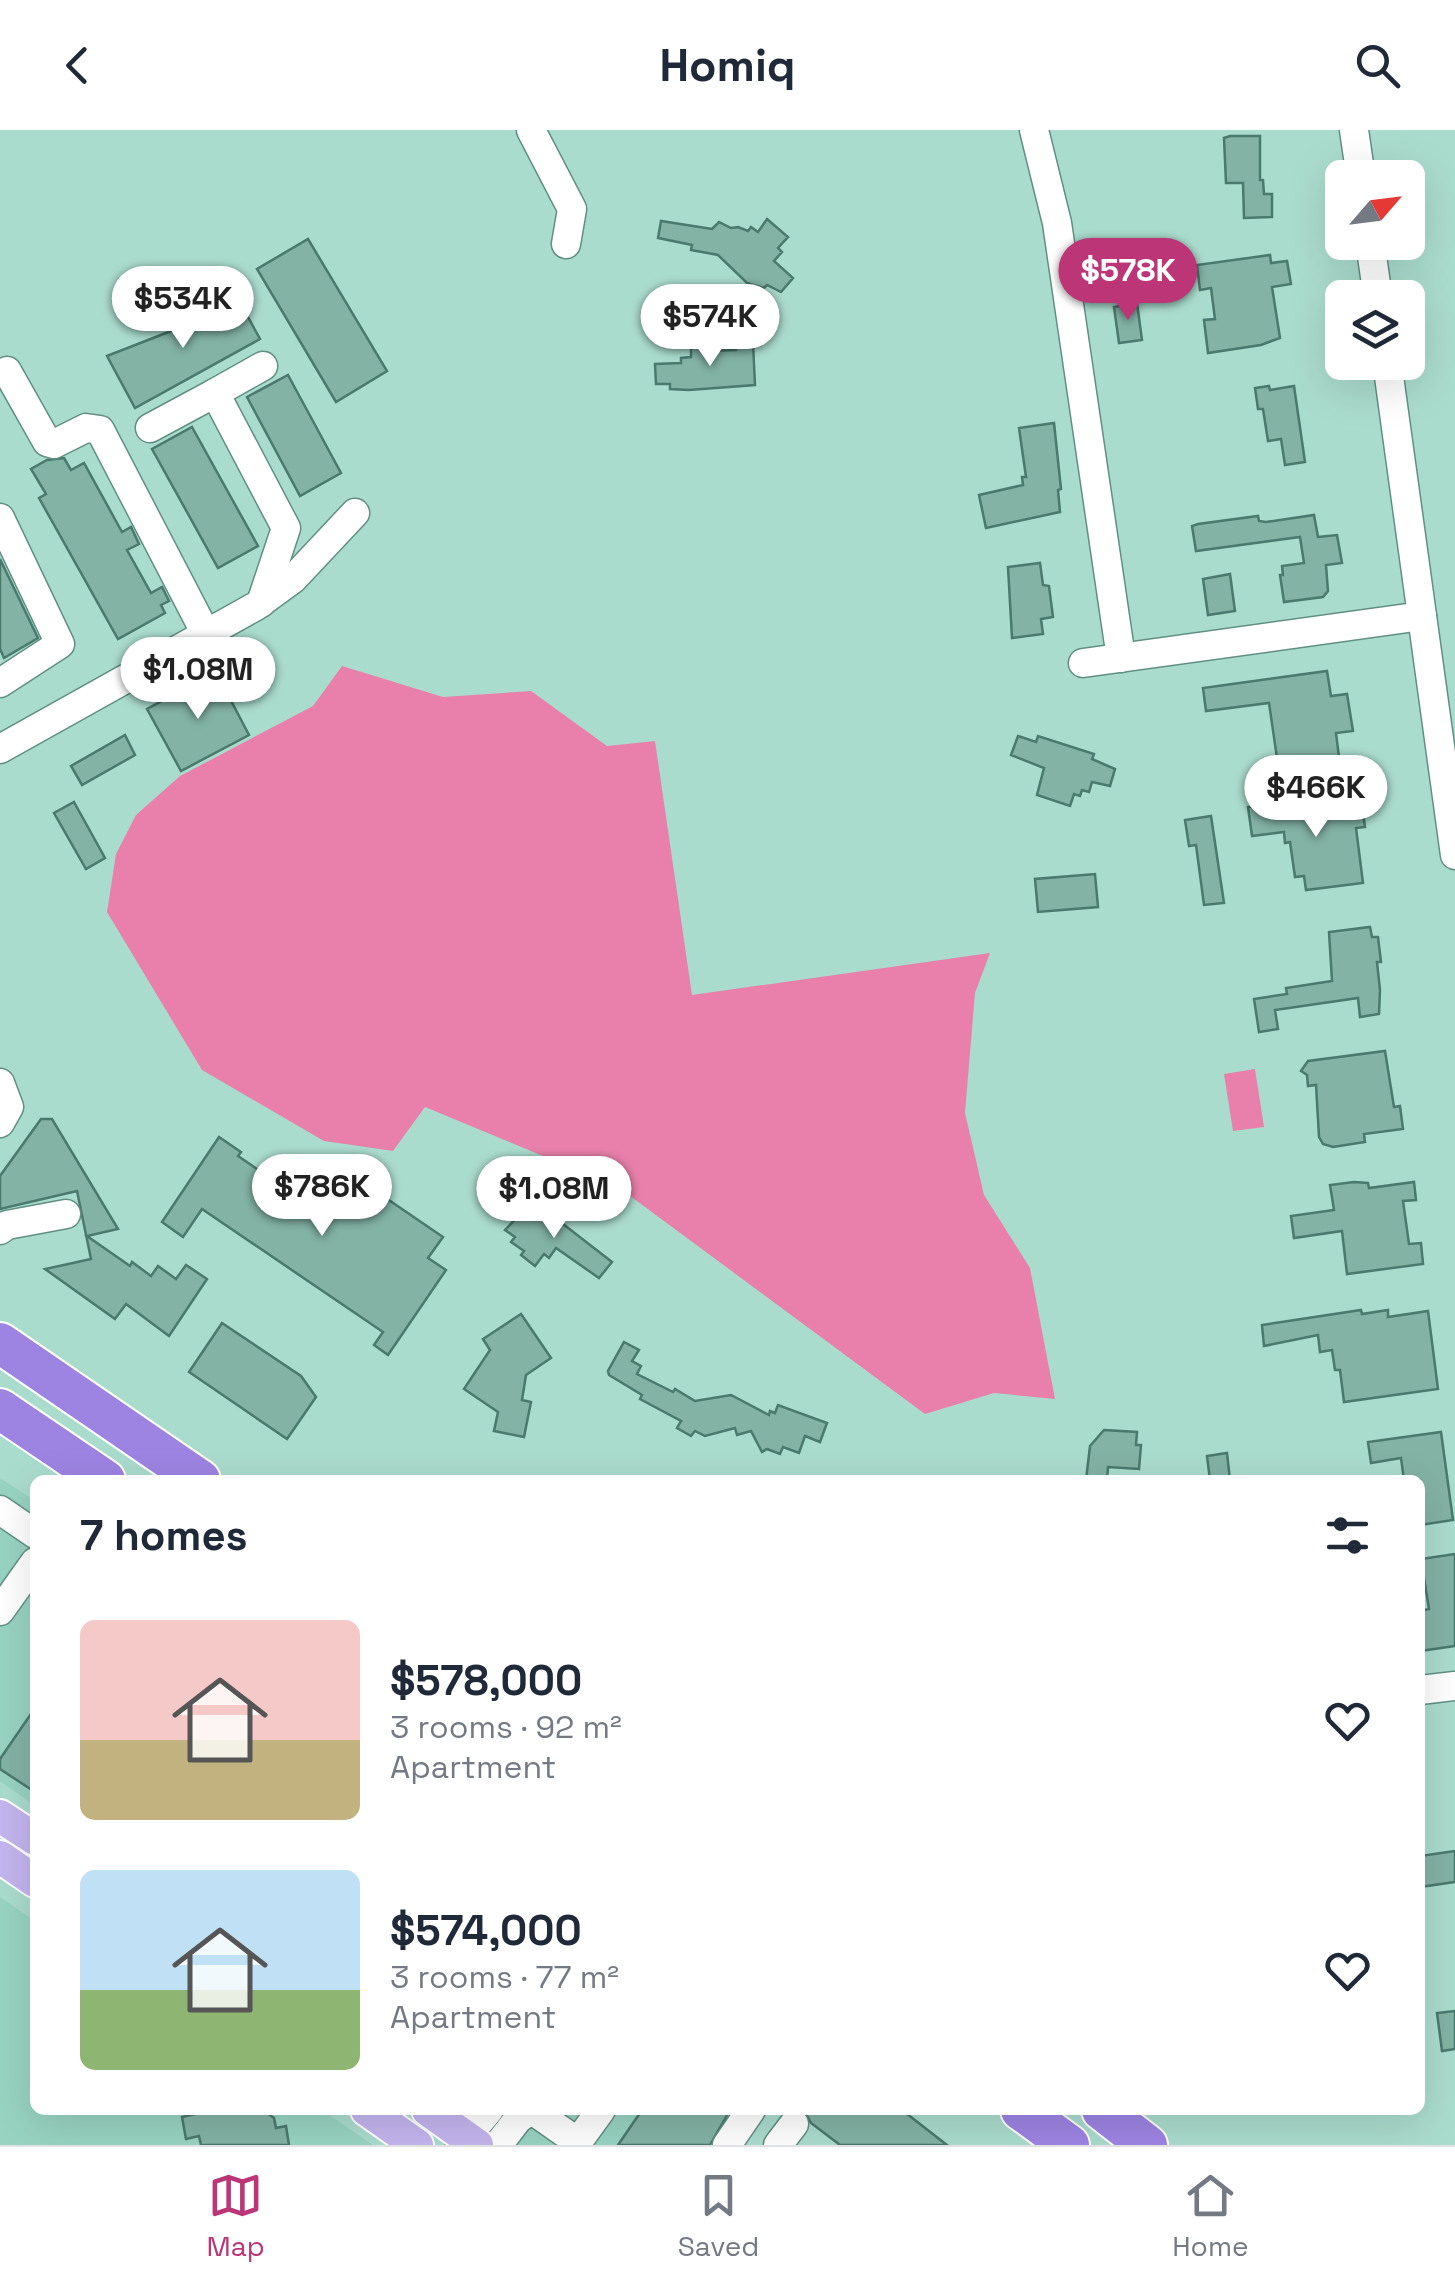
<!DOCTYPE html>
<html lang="en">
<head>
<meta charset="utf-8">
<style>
	:root { --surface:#fff; --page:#f6f6f7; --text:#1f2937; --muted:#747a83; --line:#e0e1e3; --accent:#bb3577 }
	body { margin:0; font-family:"Space Grotesk",sans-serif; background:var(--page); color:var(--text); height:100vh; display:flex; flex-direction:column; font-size:38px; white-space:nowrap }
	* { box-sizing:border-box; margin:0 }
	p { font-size:32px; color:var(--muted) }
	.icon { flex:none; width:55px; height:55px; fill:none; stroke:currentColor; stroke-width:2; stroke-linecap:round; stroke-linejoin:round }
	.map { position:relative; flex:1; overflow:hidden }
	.drawer { position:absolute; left:30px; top:1345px; width:1395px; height:640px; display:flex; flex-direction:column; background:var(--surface); border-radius:15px; box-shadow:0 10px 40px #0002 }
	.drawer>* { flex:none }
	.needle { width:65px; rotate:62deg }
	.fabs { position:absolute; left:1325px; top:30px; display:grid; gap:20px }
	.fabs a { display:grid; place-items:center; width:100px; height:100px; border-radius:15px; background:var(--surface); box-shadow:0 10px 40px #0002; font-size:50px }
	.price { position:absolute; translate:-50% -85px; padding:0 22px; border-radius:35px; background:#fff; color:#222; font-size:32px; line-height:65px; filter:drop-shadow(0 2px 5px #0008) }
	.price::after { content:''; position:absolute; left:50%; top:60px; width:30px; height:22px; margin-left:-15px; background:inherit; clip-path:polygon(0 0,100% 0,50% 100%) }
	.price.selected { background:var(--accent); color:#fff }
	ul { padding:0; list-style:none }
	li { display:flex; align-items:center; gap:30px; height:250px; padding:0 50px }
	li span { display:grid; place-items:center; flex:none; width:280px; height:200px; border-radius:15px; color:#555 }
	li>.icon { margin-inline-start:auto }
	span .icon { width:120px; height:120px; fill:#fffc; stroke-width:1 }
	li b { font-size:42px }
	h2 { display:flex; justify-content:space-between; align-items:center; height:120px; padding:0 50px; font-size:42px }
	header { display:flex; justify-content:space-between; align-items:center; height:130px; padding:0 50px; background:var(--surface); font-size:45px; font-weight:800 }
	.tabs { display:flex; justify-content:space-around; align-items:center; height:140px; border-top:2px solid var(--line); background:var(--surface); font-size:28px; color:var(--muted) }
	.tabs a { display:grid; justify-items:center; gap:5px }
	.tabs .selected { color:var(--accent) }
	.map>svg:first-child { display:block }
</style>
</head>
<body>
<header><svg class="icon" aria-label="back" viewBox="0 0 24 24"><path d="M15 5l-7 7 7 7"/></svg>Homiq<svg class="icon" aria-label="search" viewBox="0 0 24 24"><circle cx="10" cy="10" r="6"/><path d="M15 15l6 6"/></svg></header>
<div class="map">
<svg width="1455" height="2015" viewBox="0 0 1455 2015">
	<rect width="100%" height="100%" fill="#aadccd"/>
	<!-- built -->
	<g fill="#98d3c1">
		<polygon points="0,1348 35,1371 35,1676 0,1651"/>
		<polygon points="0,1767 35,1791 35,1980 322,1980 373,2015 0,2015"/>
		<polygon points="461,1980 751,1980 723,2015 478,2015 490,2000"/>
	</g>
	<!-- green -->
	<g fill="#e880ab">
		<polygon points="342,536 443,567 531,561 607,616 655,611 692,865 990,823 975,863 965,983 984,1065 1030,1138 1055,1269 994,1263 925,1284 618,1057 425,977 393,1021 324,1011 202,940 107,782 116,724 136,685 180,646 313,576"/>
		<polygon points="1255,939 1264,997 1233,1001 1224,944"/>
	</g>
	<!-- building -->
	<g fill="#83b3a5" stroke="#4a796d" stroke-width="2.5">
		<polygon points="1230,6 1260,6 1260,50 1263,50 1264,64 1272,64 1272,87 1244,88 1243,53 1226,53 1224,8"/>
		<polygon points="767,89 788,107 778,118 782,122 774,131 793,148 781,162 767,155 764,158 747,153 718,125 691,120 692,115 658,108 661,91 712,99 719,92 731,98 738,97 748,101 751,97 758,102"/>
		<polygon points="308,109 387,241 336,272 257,139"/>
		<polygon points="1270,125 1271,133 1287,131 1291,154 1272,157 1280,208 1261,215 1208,223 1204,190 1215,189 1211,158 1200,160 1197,135"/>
		<polygon points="1164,139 1167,159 1139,163 1136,143"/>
		<polygon points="236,165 260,209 135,278 107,226 171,201"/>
		<polygon points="1137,173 1142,210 1119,213 1114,177"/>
		<polygon points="753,213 755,255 689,260 670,259 670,254 656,254 655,234 681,233 681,228 691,227 691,218 707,217 707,221 736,220 735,214"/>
		<polygon points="288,245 341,343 300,366 247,267"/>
		<polygon points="1269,256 1270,260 1294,256 1305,332 1285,335 1281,309 1268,311 1263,279 1258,279 1255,258"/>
		<polygon points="1054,293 1061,359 1058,360 1060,382 986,398 979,365 1023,355 1022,347 1026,347 1019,298"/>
		<polygon points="192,297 258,416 218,438 152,319"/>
		<polygon points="64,328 71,340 84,333 122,402 131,397 139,414 127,420 151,463 162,457 169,471 161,475 165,483 118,509 39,368 46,364 31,339 47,330"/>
		<polygon points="1314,385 1318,407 1337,405 1342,433 1326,435 1328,461 1323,467 1284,472 1280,445 1283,445 1282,436 1304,433 1300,407 1196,421 1192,396 1198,394 1258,386 1259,391 1266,392"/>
		<polygon points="0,429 38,508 4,528 0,519"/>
		<polygon points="1040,433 1043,455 1049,456 1053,487 1041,489 1043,504 1012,508 1008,437"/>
		<polygon points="1230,444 1235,481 1208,485 1203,449"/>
		<polygon points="1327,541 1331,566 1347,564 1353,601 1336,603 1339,627 1278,635 1269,573 1206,581 1203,558"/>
		<polygon points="216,542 249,605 181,641 147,579"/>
		<polygon points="125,605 135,625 82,655 71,636"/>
		<polygon points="1018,606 1036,612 1038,606 1094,624 1092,629 1115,639 1110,656 1092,652 1089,662 1082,660 1080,666 1074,664 1070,676 1037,665 1044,638 1011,625"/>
		<polygon points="1325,669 1326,679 1362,675 1365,697 1356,698 1363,753 1306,760 1304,746 1295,747 1290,712 1285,713 1284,702 1252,706 1248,677"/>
		<polygon points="74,672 105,728 86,739 54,683"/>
		<polygon points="1211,686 1224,773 1204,775 1196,715 1189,716 1185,690"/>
		<polygon points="1095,744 1098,777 1038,782 1035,749"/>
		<polygon points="1370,797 1372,807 1378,807 1381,832 1377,832 1380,860 1379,884 1360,887 1358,868 1275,880 1278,899 1259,902 1254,869 1287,864 1286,858 1332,851 1329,802"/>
		<polygon points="1385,921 1394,977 1400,976 1403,999 1364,1004 1365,1012 1333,1017 1323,1014 1319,1007 1316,955 1308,956 1307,945 1301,941 1308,931"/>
		<polygon points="41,989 52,989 118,1099 87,1106 130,1136 132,1132 151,1146 158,1136 176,1149 186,1135 207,1149 169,1206 126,1174 115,1189 45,1139 91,1129 77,1061 0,1079 0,1046"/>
		<polygon points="219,1007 241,1022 238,1026 330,1089 358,1049 443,1107 428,1128 446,1140 388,1225 374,1215 383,1202 202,1079 183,1107 162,1092"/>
		<polygon points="1354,1052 1368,1053 1369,1058 1414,1052 1416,1070 1403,1071 1409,1114 1421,1113 1423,1134 1347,1144 1342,1101 1294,1108 1291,1086 1334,1080 1330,1055"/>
		<polygon points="528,1076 541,1085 544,1081 554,1087 612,1132 599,1148 556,1118 549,1128 544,1124 535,1136 521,1125 524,1121 511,1112 515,1107 505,1100"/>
		<polygon points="1361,1180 1362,1184 1388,1180 1388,1187 1428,1181 1438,1259 1344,1272 1340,1240 1335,1240 1332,1220 1320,1222 1318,1205 1264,1216 1262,1195"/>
		<polygon points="521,1184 551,1228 526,1245 522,1270 531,1272 524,1307 494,1301 498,1282 464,1259 490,1220 483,1209"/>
		<polygon points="222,1193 301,1246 316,1267 287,1309 189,1242"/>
		<polygon points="624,1212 639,1220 632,1231 641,1236 637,1244 673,1262 675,1259 695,1271 731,1265 769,1285 770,1281 775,1283 778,1275 827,1293 820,1312 805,1306 799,1323 783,1317 780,1324 767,1319 762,1322 751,1301 737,1305 735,1298 705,1306 695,1301 691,1306 677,1298 681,1291 640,1269 642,1265 609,1245 608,1241"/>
		<polygon points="1104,1300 1137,1302 1136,1315 1141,1315 1139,1339 1108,1337 1107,1350 1086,1350 1090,1316"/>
		<polygon points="1441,1302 1453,1390 1420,1395 1420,1350 1404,1350 1401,1328 1371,1333 1368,1312"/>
		<polygon points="1227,1323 1230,1350 1210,1350 1207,1326"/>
		<polygon points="1455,1424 1455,1516 1420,1521 1420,1481 1429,1479 1421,1429"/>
		<polygon points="35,1578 35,1662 0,1639 0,1629"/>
		<polygon points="1455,1721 1455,1752 1420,1757 1420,1726"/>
		<polygon points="1455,1881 1455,1919 1442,1921 1437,1883"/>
		<polygon points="194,1980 263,1980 274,1988 276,1998 286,1996 289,2015 201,2015 199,2006 186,2009 182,1987 195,1984"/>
		<polygon points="642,1980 730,1980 710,2015 618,2015"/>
		<polygon points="804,1980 902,1980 947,2015 840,2015 811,1993"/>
	</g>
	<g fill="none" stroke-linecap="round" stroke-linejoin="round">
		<!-- minor casing -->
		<g stroke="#619083" stroke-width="31">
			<g id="minor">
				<polyline points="531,0 572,79 566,114"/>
				<polyline points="1034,0 1057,93 1121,528"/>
				<polyline points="1354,0 1361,48"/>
				<polyline points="1370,112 1378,168"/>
				<polyline points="1387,232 1455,725"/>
				<polyline points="7,241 47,312 54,314 86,298 100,300 206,504"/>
				<polyline points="215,263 263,236"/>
				<polyline points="150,298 215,263 286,398 261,473"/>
				<polyline points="0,388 60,514 0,553"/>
				<polyline points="1083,533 1422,486"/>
				<polyline points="0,619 256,476 293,449 355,383"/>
				<polyline points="0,953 9,977 0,993"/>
				<polyline points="0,1100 7,1095 66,1084"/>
				<polyline points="0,1380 35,1404"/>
				<polyline points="0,1481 35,1432"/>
				<polyline points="1420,1560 1455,1556"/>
				<polyline points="532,1980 575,2010 580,2009 601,1980"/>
				<polyline points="460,2015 489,1980"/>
				<polyline points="498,2015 518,1989 530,1980"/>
				<polyline points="727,2015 751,1980"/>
				<polyline points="778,2015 794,1994"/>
			</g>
		</g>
		<!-- major casing -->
		<g stroke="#fff" stroke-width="36">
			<g id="major">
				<polyline points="0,1686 35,1709"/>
				<polyline points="0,1727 35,1751"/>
				<polyline points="367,1980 417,2015"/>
				<polyline points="428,1980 477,2015"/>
			</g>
		</g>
		<!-- highway casing -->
		<g stroke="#fff" stroke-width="44">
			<g id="highway">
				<polyline points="0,1213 200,1350"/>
				<polyline points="0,1279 105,1350"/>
				<polyline points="1021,1980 1069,2015"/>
				<polyline points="1102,1980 1147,2015"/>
			</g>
		</g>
		<!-- minor -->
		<use href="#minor" stroke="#fff" stroke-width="28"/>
		<!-- major -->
		<use href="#major" stroke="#c4b5ee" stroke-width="32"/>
		<!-- highway -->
		<use href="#highway" stroke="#9d84e3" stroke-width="40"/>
	</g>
</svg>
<div class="fabs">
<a><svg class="needle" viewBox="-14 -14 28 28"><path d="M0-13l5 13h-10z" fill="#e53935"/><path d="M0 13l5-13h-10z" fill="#747a83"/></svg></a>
<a><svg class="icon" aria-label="layers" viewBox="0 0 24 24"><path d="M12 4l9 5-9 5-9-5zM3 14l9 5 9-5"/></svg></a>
</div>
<b class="price selected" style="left:1128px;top:193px">$578K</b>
<b class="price" style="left:183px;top:221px">$534K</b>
<b class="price" style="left:710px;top:239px">$574K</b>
<b class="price" style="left:198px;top:592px">$1.08M</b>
<b class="price" style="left:1316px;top:710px">$466K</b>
<b class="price" style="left:322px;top:1109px">$786K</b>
<b class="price" style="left:554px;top:1111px">$1.08M</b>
<section class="drawer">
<h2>7 homes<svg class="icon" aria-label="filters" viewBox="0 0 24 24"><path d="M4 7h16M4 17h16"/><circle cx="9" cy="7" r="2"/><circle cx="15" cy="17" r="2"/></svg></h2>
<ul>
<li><span style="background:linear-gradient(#f6c9c9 60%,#c2b280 0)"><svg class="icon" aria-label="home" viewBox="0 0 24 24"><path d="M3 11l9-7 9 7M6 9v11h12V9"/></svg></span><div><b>$578,000</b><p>3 rooms · 92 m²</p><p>Apartment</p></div><svg class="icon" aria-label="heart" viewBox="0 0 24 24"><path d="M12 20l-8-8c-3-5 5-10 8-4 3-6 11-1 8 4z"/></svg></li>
<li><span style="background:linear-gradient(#bfe0f5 60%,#8fb573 0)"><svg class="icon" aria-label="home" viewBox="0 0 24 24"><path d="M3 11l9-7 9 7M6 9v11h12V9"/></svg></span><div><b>$574,000</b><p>3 rooms · 77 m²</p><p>Apartment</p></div><svg class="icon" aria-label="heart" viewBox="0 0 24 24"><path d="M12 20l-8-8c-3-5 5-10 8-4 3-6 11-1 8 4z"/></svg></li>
</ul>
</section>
</div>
<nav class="tabs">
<a class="selected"><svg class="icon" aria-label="map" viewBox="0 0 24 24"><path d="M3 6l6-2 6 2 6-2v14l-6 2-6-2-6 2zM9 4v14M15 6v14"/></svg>Map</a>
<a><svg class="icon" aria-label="saved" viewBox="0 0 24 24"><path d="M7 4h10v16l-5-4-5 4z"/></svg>Saved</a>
<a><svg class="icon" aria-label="home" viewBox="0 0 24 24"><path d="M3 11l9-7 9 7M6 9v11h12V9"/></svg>Home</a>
</nav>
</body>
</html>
